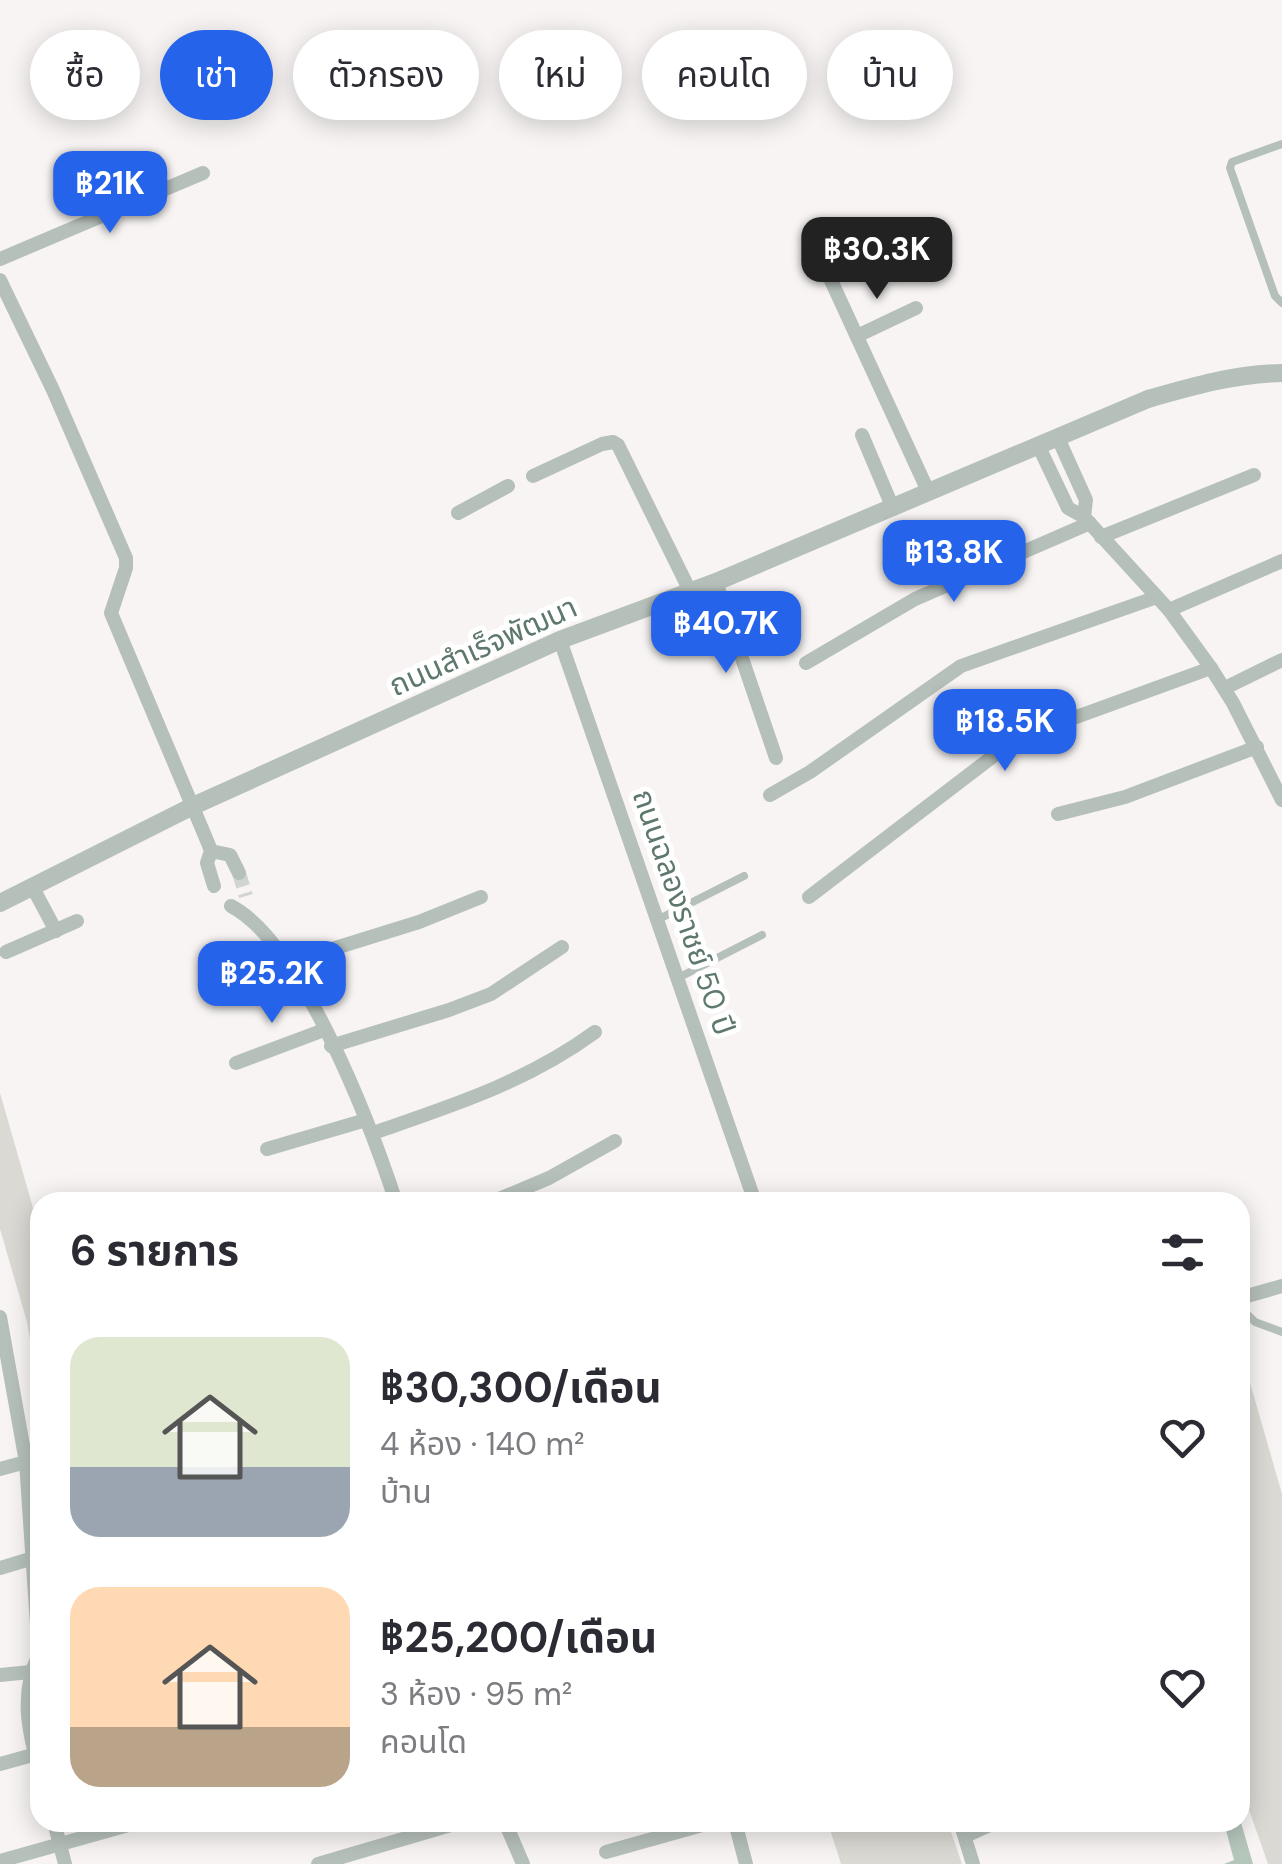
<!DOCTYPE html>
<html lang="th">
<head>
<meta charset="utf-8">
<style>
	:root { --surface:#fff; --page:#f2f2f3; --text:#2b2b33; --muted:#7c7c81; --accent:#2563eb }
	body { margin:0; font-family:"DM Sans","Noto Sans Thai",sans-serif; background:var(--page); color:var(--text); height:100vh; display:flex; flex-direction:column; font-size:38px; white-space:nowrap }
	* { box-sizing:border-box; margin:0 }
	p { font-size:32px; color:var(--muted) }
	.icon { flex:none; width:55px; height:55px; fill:none; stroke:currentColor; stroke-width:2; stroke-linecap:round; stroke-linejoin:round }
	.map { position:relative; flex:1; overflow:hidden }
	.details { position:absolute; left:30px; top:1192px; width:1220px; height:640px; display:flex; flex-direction:column; background:var(--surface); border-radius:30px; box-shadow:0 5px 25px #0003 }
	.details>* { flex:none }
	.hud { position:absolute; left:30px; top:30px; width:1222px; height:90px; display:flex; gap:20px }
	.price { position:absolute; translate:-50% -85px; padding:0 22px; border-radius:20px; background:var(--accent); color:#fff; font-size:32px; line-height:65px; filter:drop-shadow(0 2px 5px #0008) }
	.price::after { content:''; position:absolute; left:50%; top:60px; width:30px; height:22px; margin-left:-15px; background:inherit; clip-path:polygon(0 0,100% 0,50% 100%) }
	.price.on { background:#222; color:#fff }
	ul { padding:0; list-style:none }
	li { display:flex; align-items:center; gap:30px; height:250px; padding:0 40px }
	li span { display:grid; place-items:center; flex:none; width:280px; height:200px; border-radius:30px; color:#555 }
	li>.icon { margin-inline-start:auto }
	span .icon { width:120px; height:120px; fill:#fffc; stroke-width:1 }
	li b { font-size:42px }
	h2 { display:flex; justify-content:space-between; align-items:center; height:120px; padding:0 40px; font-size:42px }
	.chip { padding:0 35px; border-radius:45px; background:var(--surface); box-shadow:0 5px 25px #0003; font-size:35px; line-height:90px }
	.chip.on { background:var(--accent); color:#fff }
	.map>svg:first-child { display:block }
</style>
</head>
<body>
<div class="map">
<svg width="1282" height="1864" viewBox="0 0 1282 1864">
	<rect width="100%" height="100%" fill="#f7f4f3"/>
	<!-- green -->
	<g fill="#dbd9d3">
		<polygon points="0,1093 40,1232 40,1397 27,1322 0,1229"/>
		<polygon points="1240,1348 1282,1494 1282,1864 1268,1864 1240,1784"/>
		<polygon points="828,1823 948,1823 962,1864 841,1864"/>
	</g>
	<!-- water -->
	<polygon fill="#b5c6bb" points="1240,1819 1253,1864 1224,1864 1234,1860 1224,1823 1240,1822"/>
	<g fill="none" stroke-linecap="round" stroke-linejoin="round">
		<!-- minor-tunnel -->
		<polyline stroke="#d1d5d1" stroke-width="14" stroke-dasharray="14 7" stroke-linecap="butt" points="239,873 246,896"/>
		<!-- service -->
		<g stroke="#b6c0bb" stroke-width="8">
			<polyline points="1282,144 1232,162 1230,168 1275,296 1282,303"/>
			<polyline points="659,919 744,876"/>
			<polyline points="678,978 762,935"/>
			<polyline points="1240,1307 1255,1322 1282,1332"/>
			<polyline points="966,1839 1003,1822"/>
		</g>
		<!-- minor -->
		<g stroke="#b6c0bb" stroke-width="14">
			<polyline points="870,239 826,256 823,263 928,491"/>
			<polyline points="0,259 203,173"/>
			<polyline points="0,280 53,390 126,558 126,568 111,613 208,843 211,851 207,863 214,886"/>
			<polyline points="857,336 916,308"/>
			<polyline points="862,435 892,506"/>
			<polyline points="1058,438 1086,500 1084,517"/>
			<polyline points="1039,447 1068,508 1084,517 1169,610 1211,668 1233,703 1282,800"/>
			<polyline points="533,476 602,444 613,442 618,445 689,589"/>
			<polyline points="458,513 508,486"/>
			<polyline points="1101,537 1254,475"/>
			<polyline points="716,582 776,758"/>
			<polyline points="1169,610 1282,561"/>
			<polyline points="560,640 755,1202"/>
			<polyline points="806,663 915,599 1090,523"/>
			<polyline points="1225,688 1282,660"/>
			<polyline points="770,795 810,772 961,666 1157,597"/>
			<polyline points="1058,814 1125,797 1257,747"/>
			<polyline points="211,851 230,855 239,873"/>
			<polyline points="33,888 56,931"/>
			<polyline points="809,897 996,754 1057,724 1211,668"/>
			<path d="M231,906c71,37 140,220 165,296"/>
			<polyline points="6,952 77,921"/>
			<polyline points="287,963 419,922 481,897"/>
			<polyline points="331,1046 449,1010 491,994 562,947"/>
			<polyline points="236,1063 324,1030"/>
			<path d="M373,1133c78,-27 154,-51 222,-101"/>
			<polyline points="267,1149 366,1120"/>
			<polyline points="492,1202 549,1178 615,1141"/>
			<polyline points="1240,1298 1282,1286"/>
			<path d="M0,1317l26,145 13,192c-19,39 -11,77 1,118"/>
			<polyline points="0,1469 26,1462"/>
			<polyline points="0,1568 40,1556"/>
			<polyline points="0,1675 30,1672"/>
			<polyline points="0,1764 40,1753"/>
			<polyline points="54,1822 65,1864"/>
			<polyline points="505,1822 523,1864"/>
			<polyline points="735,1822 746,1864"/>
			<polyline points="960,1822 973,1864"/>
			<polyline points="606,1852 713,1822"/>
			<polyline points="0,1861 139,1822"/>
			<polyline points="318,1864 461,1822"/>
		</g>
		<!-- tertiary -->
		<path stroke="#b6c0bb" stroke-width="18" d="M0,903l193,-97 367,-166 156,-58 432,-183c45,-13 87,-25 134,-26"/>
	</g>
	<g text-anchor="middle" dominant-baseline="central" stroke-width="10" stroke-linejoin="round" paint-order="stroke">
		<!-- street labels -->
		<g font-size="30" fill="#5e786c" stroke="#fff">
			<text transform="translate(483 646) rotate(-24)">ถนนสำเร็จพัฒนา</text>
			<text transform="translate(684 912) rotate(71)">ถนนฉลองราชย์ 50 ปี</text>
		</g>
	</g>
</svg>
<b class="price" style="left:110px;top:236px">฿21K</b>
<b class="price on" style="left:877px;top:302px">฿30.3K</b>
<b class="price" style="left:954px;top:605px">฿13.8K</b>
<b class="price" style="left:726px;top:676px">฿40.7K</b>
<b class="price" style="left:1005px;top:774px">฿18.5K</b>
<b class="price" style="left:272px;top:1026px">฿25.2K</b>
<div class="hud">
<a class="chip">ซื้อ</a>
<a class="chip on">เช่า</a>
<a class="chip">ตัวกรอง</a>
<a class="chip">ใหม่</a>
<a class="chip">คอนโด</a>
<a class="chip">บ้าน</a>
</div>
<section class="details">
<h2>6 รายการ<svg class="icon" aria-label="filters" viewBox="0 0 24 24"><path d="M4 7h16M4 17h16"/><circle cx="9" cy="7" r="2"/><circle cx="15" cy="17" r="2"/></svg></h2>
<ul>
<li><span style="background:linear-gradient(#dfe7d0 65%,#9aa5b1 0)"><svg class="icon" aria-label="home" viewBox="0 0 24 24"><path d="M3 11l9-7 9 7M6 9v11h12V9"/></svg></span><div><b>฿30,300/เดือน</b><p>4 ห้อง · 140 m²</p><p>บ้าน</p></div><svg class="icon" aria-label="heart" viewBox="0 0 24 24"><path d="M12 20l-8-8c-3-5 5-10 8-4 3-6 11-1 8 4z"/></svg></li>
<li><span style="background:linear-gradient(#ffd9b3 70%,#b9a48a 0)"><svg class="icon" aria-label="home" viewBox="0 0 24 24"><path d="M3 11l9-7 9 7M6 9v11h12V9"/></svg></span><div><b>฿25,200/เดือน</b><p>3 ห้อง · 95 m²</p><p>คอนโด</p></div><svg class="icon" aria-label="heart" viewBox="0 0 24 24"><path d="M12 20l-8-8c-3-5 5-10 8-4 3-6 11-1 8 4z"/></svg></li>
</ul>
</section>
</div>
</body>
</html>
